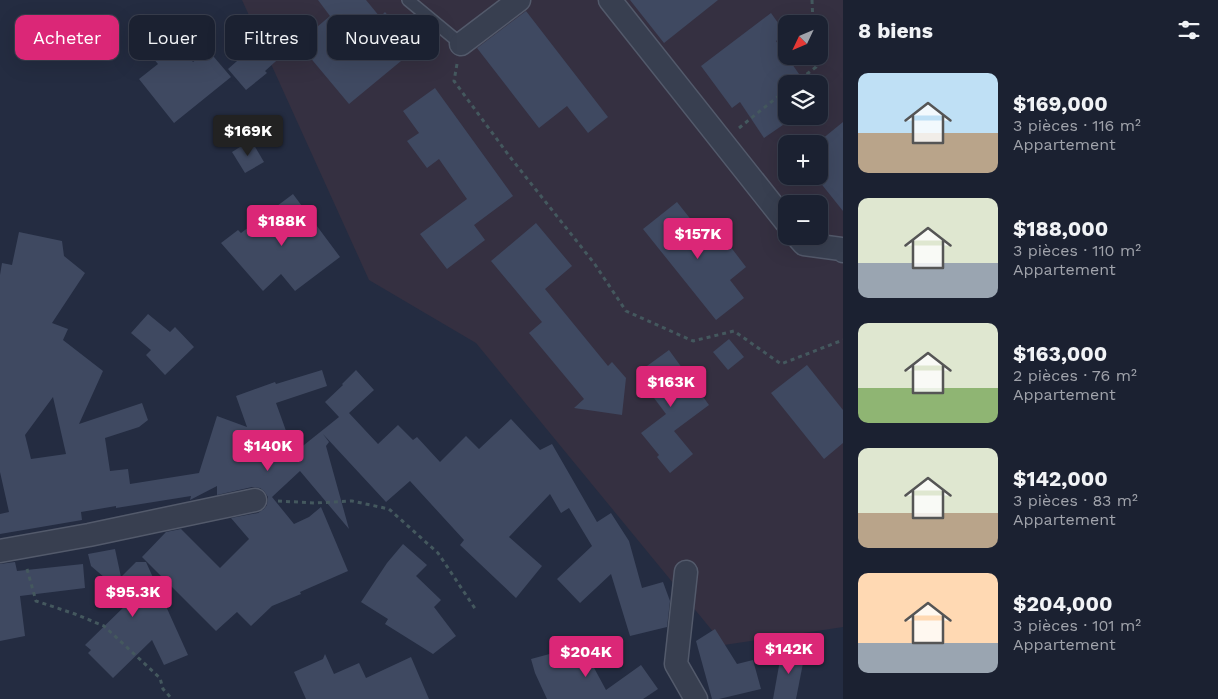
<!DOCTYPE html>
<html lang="fr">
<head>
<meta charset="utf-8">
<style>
	:root { --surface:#1b2131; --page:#282e3d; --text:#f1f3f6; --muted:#a0a3ab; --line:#393e4d; --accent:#db2777 }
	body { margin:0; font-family:"Work Sans",sans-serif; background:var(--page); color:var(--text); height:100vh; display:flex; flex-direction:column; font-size:19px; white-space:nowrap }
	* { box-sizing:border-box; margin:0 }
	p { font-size:16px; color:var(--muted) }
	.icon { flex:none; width:28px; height:28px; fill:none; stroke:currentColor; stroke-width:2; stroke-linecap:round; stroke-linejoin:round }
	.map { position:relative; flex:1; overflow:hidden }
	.drawer { display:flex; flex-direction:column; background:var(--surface); width:375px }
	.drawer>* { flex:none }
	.guide { position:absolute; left:15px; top:15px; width:475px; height:45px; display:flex; gap:10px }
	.needle { width:32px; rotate:226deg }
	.tools { position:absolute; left:778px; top:15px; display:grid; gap:10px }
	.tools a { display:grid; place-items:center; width:50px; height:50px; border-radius:10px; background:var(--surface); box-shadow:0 5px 20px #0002,0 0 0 1px var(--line); font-size:25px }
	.price { position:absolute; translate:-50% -42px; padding:0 11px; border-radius:5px; background:var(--accent); color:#fff; font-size:16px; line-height:32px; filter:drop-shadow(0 1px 2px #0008) }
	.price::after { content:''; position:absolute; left:50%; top:30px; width:15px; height:11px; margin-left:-8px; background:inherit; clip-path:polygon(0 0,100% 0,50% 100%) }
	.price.on { background:#222; color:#fff }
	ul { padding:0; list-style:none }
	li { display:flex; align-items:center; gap:15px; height:125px; padding:0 15px }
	li span { display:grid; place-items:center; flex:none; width:140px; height:100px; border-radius:10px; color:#555 }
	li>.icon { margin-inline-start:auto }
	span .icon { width:60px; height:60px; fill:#fffc; stroke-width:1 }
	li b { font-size:21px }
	h2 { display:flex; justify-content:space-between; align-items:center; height:60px; padding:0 15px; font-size:21px }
	.chip { padding:0 18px; border-radius:10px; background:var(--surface); box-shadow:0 5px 20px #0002,0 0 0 1px var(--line); font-size:18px; line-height:45px }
	.chip.on { background:var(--accent); color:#fff }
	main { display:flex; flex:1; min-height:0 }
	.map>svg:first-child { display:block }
</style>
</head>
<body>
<main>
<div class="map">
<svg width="843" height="699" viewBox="0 0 843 699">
	<rect width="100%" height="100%" fill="#242c41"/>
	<!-- medical -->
	<path fill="#353041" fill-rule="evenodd" d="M242,0h601v627l-119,18 -248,-302 -107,-63zM786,24h33v32h-33zM786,84h33v32h-33zM786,144h33v32h-33zM786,204h33v32h-33z"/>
	<!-- building -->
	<g fill="#3f4961" fill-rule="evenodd">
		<polygon points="318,0 366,0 380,17 385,12 412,44 397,57 401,61 349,104 298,43 330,16"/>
		<polygon points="630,0 718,0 664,43"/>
		<polygon points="526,11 608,117 588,133 567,106 539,128 477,48"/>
		<polygon points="771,13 786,34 776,41 806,84 786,84 786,116 796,116 764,138 740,102 732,108 701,66"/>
		<polygon points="261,27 285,53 265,71 267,73 246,90 228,69 254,46 248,39"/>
		<polygon points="175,39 193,62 208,50 231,77 174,123 139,79 158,64 152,57"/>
		<polygon points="435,88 513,196 474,225 485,240 447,269 420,234 467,199 439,159 427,168 407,141 419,133 403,111"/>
		<polygon points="843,122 843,211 815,176 819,176 819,144 816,144"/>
		<polygon points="251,140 264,162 245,173 232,152"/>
		<polygon points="293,194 340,257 295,291 281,274 263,291 221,243 238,230 241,233"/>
		<polygon points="677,202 712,246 723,237 746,267 730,280 744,298 716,320 643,229"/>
		<polygon points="536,223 572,266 545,289 608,366 612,362 626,378 622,415 574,408 584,399 529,333 542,322 491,261"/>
		<path d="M19,232l43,9 2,15 21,17 -33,50 16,6 -5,11 40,31 -24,53 63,-21 6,17 -9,7 -34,11 5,33 18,-2 2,15 69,-11 18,-57 30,11 -11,-31 39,-14 1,2 46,-14 5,16 -51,17 18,50 45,-36 -14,-15 18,-17 -1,-1 14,-14 18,20 -25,23 29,31 20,-19 15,15 4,-3 23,25 26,-26 13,13 32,-30 29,31 12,-6 45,78 14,-9 18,28 13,47 21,-6 7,19 -3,26 -37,9 -19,-62 -31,29 -23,-24 35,-33 -23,-38 -8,5 -11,-19 -41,43 33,29 -26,32 -56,-53 4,-5 -54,-59 -24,21 -63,-68 6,8 -3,4 23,83 -49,-58 -28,26 22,27 15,-7 12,-10 27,64 -48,21 1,2 -29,12 -21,20 -14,-14 -21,19 -74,-74 24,-25 15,-3 39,39 29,-29 -18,-21 27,-5 6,-4 3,-4 1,-8 -4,-6 -4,-3 -8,-1 -35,8v-9l-27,14 1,-4 -75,12v-2l-35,6 1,8 -82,14v-20l9,-2 -9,-40v-197l2,-12 10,2zM53,397l13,57 -35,5 -6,-24z"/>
		<polygon points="148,314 170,332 175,327 194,347 165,375 146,355 151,350 131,333"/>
		<polygon points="729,339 744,357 728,370 713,352"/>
		<polygon points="669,350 709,405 674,431 693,454 670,473 657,457 659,455 641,433 666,414 636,374"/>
		<polygon points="807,365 843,410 843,443 824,459 771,393"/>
		<polygon points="403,544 427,565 416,576 441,600 434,607 456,636 433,654 385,624 388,619 361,602 387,563"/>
		<polygon points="115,549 121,577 136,562 146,562 188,655 164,665 152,640 113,678 88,653 91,650 85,645 131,600 91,566 88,554"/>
		<polygon points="15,562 17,571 83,564 85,588 20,596 25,636 0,641 0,564"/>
		<polygon points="715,629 737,664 753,660 761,689 719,699 712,699 696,641"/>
		<polygon points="579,640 606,690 641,665 658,689 643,699 547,699 535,673 531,659 557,652"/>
		<polygon points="782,649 805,653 796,699 773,699"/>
		<polygon points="325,654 334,674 359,663 366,678 411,657 429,699 306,699 294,672 323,659"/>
	</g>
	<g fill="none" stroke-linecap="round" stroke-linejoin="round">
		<!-- service casing -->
		<g stroke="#535a6b" stroke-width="14">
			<polyline id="service" points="408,0 461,44"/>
		</g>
		<!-- minor casing -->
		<g stroke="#535a6b" stroke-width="25">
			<g id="minor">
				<polyline points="610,0 786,222"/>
				<polyline points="461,44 519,0"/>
				<polyline points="797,236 804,244 841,249 843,251"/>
				<polyline points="0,551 89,535 255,500"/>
				<polyline points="686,572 676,664 696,699"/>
			</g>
		</g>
		<!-- path -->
		<g stroke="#44585e" stroke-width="3" stroke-dasharray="4 4" stroke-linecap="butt">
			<polyline points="812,0 813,24"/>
			<polyline points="457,64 454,81 510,157 594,263 626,311 693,341 734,331 781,364 843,340"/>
			<polyline points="794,84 816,67 815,56"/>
			<polyline points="739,128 786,90"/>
			<polyline points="278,501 315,503 352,501 389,509 438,553 476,610"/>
			<polyline points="27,569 36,601 75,614 104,626 160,678 163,689 172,699"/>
		</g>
		<!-- service -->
		<use href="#service" stroke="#383f50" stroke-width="11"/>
		<!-- minor -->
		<use href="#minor" stroke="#383f50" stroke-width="22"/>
	</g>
</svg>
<div class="tools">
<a><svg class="needle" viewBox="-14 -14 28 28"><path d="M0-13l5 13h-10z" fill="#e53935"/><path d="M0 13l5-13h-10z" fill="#a0a3ab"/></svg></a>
<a><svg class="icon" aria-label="layers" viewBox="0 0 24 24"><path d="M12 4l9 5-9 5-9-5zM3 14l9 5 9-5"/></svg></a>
<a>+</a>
<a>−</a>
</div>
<b class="price on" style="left:248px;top:157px">$169K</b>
<b class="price" style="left:282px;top:247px">$188K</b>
<b class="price" style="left:698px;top:260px">$157K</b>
<b class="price" style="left:671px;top:408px">$163K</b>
<b class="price" style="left:268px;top:472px">$140K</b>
<b class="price" style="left:133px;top:618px">$95.3K</b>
<b class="price" style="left:789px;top:675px">$142K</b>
<b class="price" style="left:586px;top:678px">$204K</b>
<div class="guide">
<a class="chip on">Acheter</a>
<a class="chip">Louer</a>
<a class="chip">Filtres</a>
<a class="chip">Nouveau</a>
</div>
</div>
<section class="drawer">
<h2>8 biens<svg class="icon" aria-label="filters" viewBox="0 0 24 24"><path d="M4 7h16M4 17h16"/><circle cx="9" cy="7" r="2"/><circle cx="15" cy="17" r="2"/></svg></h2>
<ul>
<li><span style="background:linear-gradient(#bfe0f5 60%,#b9a48a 0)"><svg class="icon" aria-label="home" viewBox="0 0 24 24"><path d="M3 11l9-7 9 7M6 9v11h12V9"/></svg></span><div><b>$169,000</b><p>3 pièces · 116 m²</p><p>Appartement</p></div></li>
<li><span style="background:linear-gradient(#dfe7d0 65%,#9aa5b1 0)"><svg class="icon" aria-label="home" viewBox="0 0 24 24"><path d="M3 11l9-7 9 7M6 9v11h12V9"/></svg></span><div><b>$188,000</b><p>3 pièces · 110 m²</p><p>Appartement</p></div></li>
<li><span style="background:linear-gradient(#dfe7d0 65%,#8fb573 0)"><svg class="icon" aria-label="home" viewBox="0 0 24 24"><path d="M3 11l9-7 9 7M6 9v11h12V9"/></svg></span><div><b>$163,000</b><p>2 pièces · 76 m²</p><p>Appartement</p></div></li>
<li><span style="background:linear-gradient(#dfe7d0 65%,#b9a48a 0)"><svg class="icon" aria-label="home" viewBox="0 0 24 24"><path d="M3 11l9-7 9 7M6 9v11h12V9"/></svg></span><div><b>$142,000</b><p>3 pièces · 83 m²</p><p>Appartement</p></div></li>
<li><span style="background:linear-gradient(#ffd9b3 70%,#9aa5b1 0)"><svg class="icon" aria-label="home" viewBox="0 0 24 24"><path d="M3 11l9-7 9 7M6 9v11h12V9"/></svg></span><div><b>$204,000</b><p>3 pièces · 101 m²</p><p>Appartement</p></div></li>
</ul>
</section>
</main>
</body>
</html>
